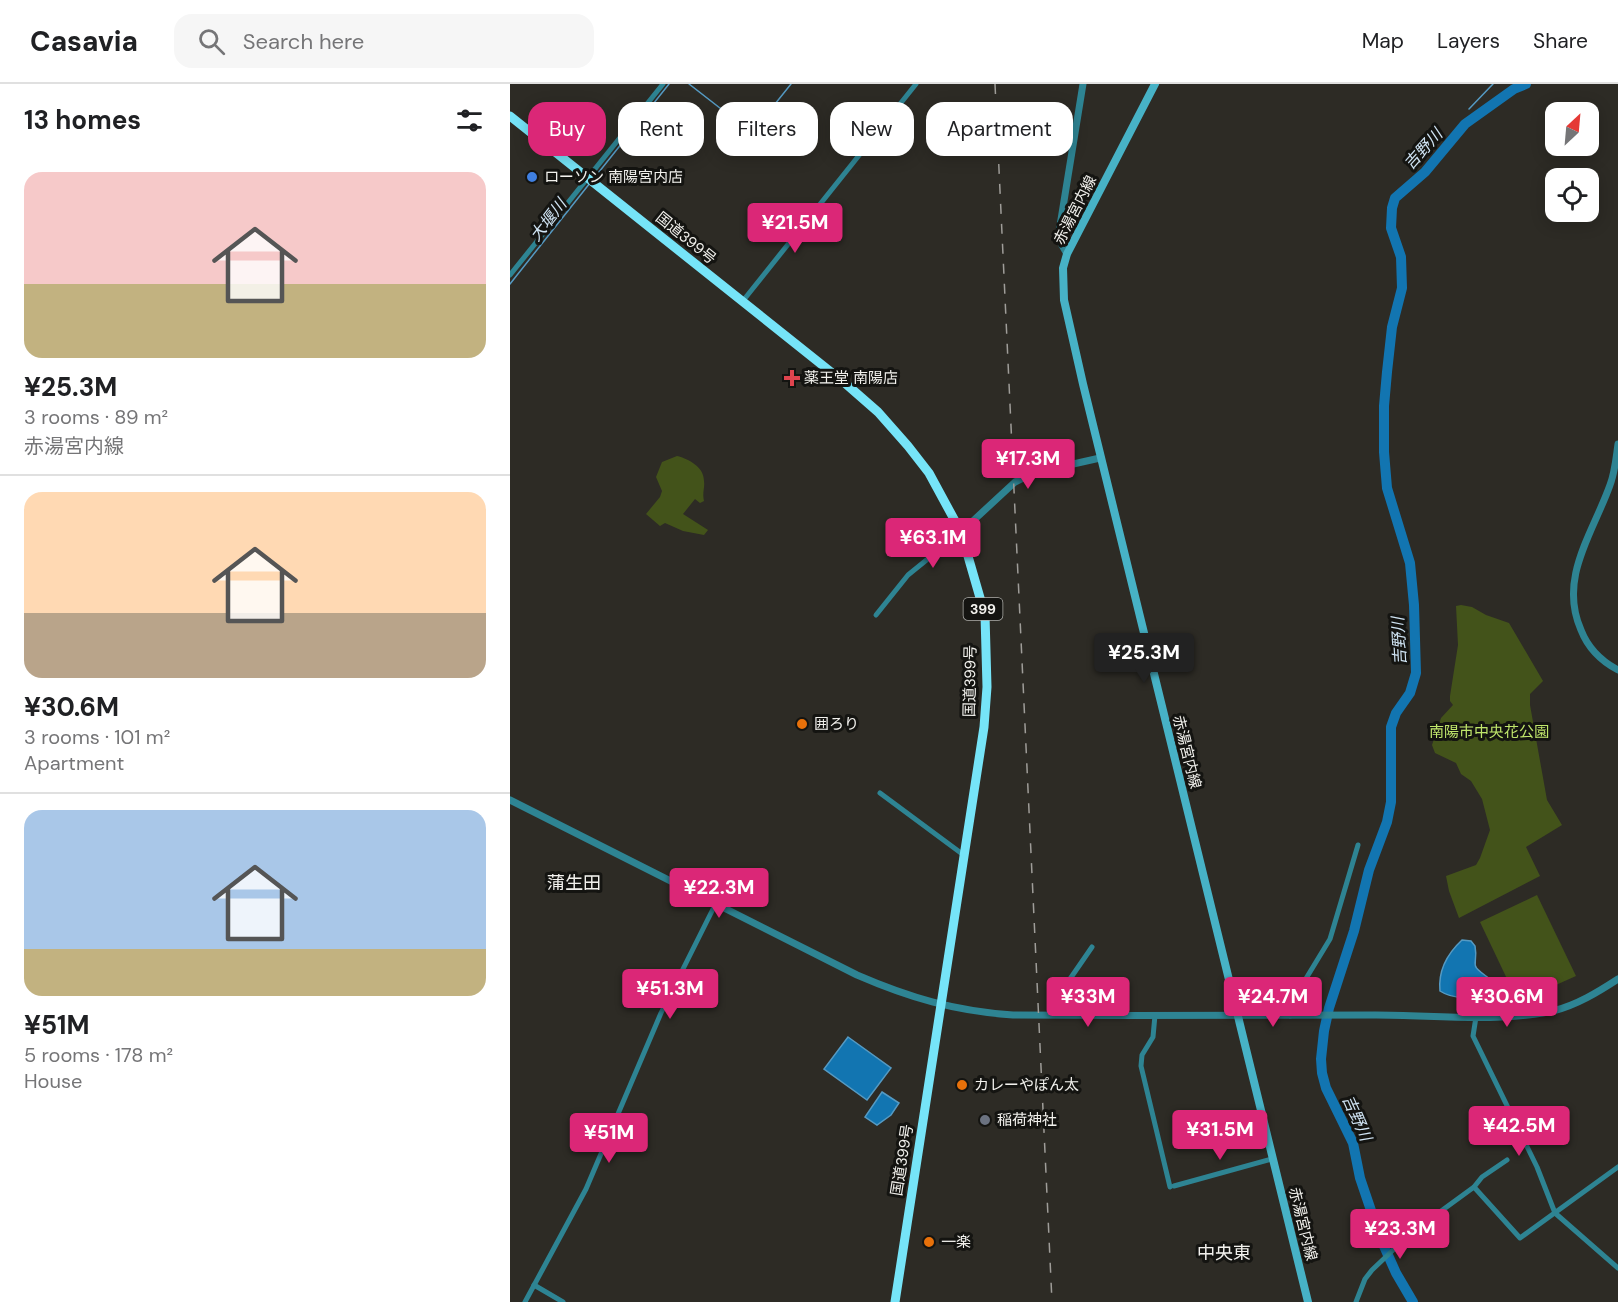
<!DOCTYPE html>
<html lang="en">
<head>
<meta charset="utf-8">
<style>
	:root { --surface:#fff; --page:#f6f6f6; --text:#202124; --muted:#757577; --line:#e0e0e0; --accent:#db2777 }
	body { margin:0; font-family:"DM Sans","Noto Sans JP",sans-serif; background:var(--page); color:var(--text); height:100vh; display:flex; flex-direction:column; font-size:22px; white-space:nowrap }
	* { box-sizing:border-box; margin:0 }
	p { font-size:20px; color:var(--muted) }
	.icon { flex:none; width:33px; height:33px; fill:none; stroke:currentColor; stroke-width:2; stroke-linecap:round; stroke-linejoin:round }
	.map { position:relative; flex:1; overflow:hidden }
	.panel { display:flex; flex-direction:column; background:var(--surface); width:510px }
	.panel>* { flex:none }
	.hud { position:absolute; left:18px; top:18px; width:570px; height:54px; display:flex; gap:12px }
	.needle { width:39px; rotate:26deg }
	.controls { position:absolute; left:1035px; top:18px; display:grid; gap:12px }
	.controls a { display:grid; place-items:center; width:54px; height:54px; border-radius:12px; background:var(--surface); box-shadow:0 3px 15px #0003; font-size:30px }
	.price { position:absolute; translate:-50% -51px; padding:0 14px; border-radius:6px; background:var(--accent); color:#fff; font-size:20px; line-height:39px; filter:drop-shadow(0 2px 3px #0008) }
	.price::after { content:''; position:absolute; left:50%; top:36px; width:18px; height:14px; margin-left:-9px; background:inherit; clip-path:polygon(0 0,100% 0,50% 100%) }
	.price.on { background:#222; color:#fff }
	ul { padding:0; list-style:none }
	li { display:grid; align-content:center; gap:12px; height:318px; padding:0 24px }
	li+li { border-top:2px solid var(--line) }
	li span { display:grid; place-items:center; height:186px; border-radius:18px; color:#555 }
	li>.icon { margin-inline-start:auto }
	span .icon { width:108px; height:108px; fill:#fffc; stroke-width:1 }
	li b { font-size:26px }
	h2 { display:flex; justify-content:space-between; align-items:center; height:72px; padding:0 24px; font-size:26px }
	.chip { padding:0 21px; border-radius:18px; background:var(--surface); box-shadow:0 3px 15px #0003; font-size:21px; line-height:54px }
	.chip.on { background:var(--accent); color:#fff }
	header { display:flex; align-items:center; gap:36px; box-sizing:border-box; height:84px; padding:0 30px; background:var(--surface); border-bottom:2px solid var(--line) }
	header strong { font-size:28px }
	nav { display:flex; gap:33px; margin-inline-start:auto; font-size:21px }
	.search { width:420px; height:54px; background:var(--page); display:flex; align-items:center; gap:15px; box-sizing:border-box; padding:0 21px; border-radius:18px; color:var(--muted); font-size:22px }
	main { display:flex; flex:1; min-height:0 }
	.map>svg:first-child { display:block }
</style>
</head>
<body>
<header>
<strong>Casavia</strong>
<div class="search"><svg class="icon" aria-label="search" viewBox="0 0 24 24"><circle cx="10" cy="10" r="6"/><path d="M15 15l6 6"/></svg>Search here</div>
<nav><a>Map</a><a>Layers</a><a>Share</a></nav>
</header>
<main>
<section class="panel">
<h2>13 homes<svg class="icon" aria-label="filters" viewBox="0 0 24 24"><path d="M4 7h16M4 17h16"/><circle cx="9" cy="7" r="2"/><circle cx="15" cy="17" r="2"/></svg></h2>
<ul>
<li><span style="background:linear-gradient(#f6c9c9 60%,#c2b280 0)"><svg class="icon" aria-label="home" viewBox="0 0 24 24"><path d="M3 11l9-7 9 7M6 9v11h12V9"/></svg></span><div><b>¥25.3M</b><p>3 rooms · 89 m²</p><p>赤湯宮内線</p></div></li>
<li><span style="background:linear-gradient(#ffd9b3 65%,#b9a48a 0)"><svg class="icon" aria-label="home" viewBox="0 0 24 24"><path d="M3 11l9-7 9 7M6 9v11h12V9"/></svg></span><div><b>¥30.6M</b><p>3 rooms · 101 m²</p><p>Apartment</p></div></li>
<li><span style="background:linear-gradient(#a9c7e8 75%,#c2b280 0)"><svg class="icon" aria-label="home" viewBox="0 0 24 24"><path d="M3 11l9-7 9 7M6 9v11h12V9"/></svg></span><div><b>¥51M</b><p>5 rooms · 178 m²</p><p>House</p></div></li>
</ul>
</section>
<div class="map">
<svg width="1108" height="1218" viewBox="0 0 1108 1218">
	<rect width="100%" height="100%" fill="#2d2b25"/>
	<!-- green -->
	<g fill="#43531a">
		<path d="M167,372c12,3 27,11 27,25 1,7 -2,12 0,20l-4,2 -5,-4 -12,15 25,16 -4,5 -21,-4 -18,-8 -5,3 -14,-12 14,-17 2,-6 -6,-14 6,-15z"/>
		<polygon points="951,521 962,523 976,531 999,539 1033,597 1020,610 1020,621 1037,716 1052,741 1016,763 1030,792 949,834 939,807 936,792 966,781 970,774 980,746 972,715 961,697 951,690 946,679 925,669 922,661 931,634 943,621 940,617 940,612 948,561 946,522"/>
		<polygon points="1027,811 1066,892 1008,918 970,838"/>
	</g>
	<!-- water -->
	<g fill="#1275b1" stroke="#559ac3" stroke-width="1.5">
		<path d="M952,856l9,1 4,5c4,22 -9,16 15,33l-1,13c-11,9 -37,7 -49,-1 -2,-20 7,-37 22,-51z"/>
		<polygon points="338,953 381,984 357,1016 314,985"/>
		<polygon points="372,1008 389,1019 381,1031 367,1041 355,1033"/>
	</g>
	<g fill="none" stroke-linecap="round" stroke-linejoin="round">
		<!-- stream -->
		<g stroke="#559ac3" stroke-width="1.5">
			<polyline points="179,0 242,49"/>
			<polyline points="959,25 983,0"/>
			<polyline points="954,40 955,40"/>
			<polyline points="245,45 281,0"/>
			<polyline points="85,93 159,0"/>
			<polyline points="0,200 80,99"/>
		</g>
		<!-- river -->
		<polyline stroke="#1275b1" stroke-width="10" points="903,1218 886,1189 870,1153 850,1094 843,1059 816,1004 812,989 811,975 814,947 819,924 844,847 859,786 877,738 881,718 881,643 886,629 900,609 906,589 904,521 900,479 877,404 874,368 874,322 877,288 882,243 892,204 891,173 881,144 882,124 885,114 915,88 955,40 1004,5 1016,0"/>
		<!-- minor -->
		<g stroke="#2e8493" stroke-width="5">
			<polyline points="0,191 153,0"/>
			<polyline points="232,218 406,0"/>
			<polyline points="366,531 398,491 451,448"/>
			<polyline points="370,709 455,772"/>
			<polyline points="550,931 551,908 582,863"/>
			<polyline points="645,931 643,953 632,971 631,982 660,1103"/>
			<polyline points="780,932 786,911 820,855 848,761"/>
			<polyline points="966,933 963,952 1027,1083 1045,1129 1108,1184"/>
			<polyline points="664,1102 762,1075"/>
			<polyline points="964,1103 972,1093 997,1076"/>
			<polyline points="24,1201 53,1218"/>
			<polyline points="15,1218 76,1105 151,929 206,819"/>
			<polyline points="846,1218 855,1195 862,1186 901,1149 964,1103 1010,1154 1108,1083"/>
		</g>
		<!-- tertiary -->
		<g stroke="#2e8493" stroke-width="7">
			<polyline points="557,170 548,154 573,0"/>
			<path d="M1108,360c-2,14 -3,28 -8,41 -17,48 -52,93 -29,145 7,18 20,31 37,40"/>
			<polyline points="451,448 505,398 523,389 590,374"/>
			<path d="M0,716l347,175c53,23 98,36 156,40 121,1 242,0 363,0 58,0 120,8 177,-4 24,-6 45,-19 65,-32"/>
		</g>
		<!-- secondary -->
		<polyline stroke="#47b2c6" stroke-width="8" points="645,0 557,170 553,184 554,216 573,300 798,1218"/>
		<!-- trunk -->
		<polyline stroke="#76e4f8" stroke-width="9" points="0,32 336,300 368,328 398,362 419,389 451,448 475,531 477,603 474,643 385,1218"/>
		<!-- rail -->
		<polyline stroke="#9f9d99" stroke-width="1.5" stroke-dasharray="10 10" stroke-linecap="butt" points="485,0 542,1218"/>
	</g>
	<!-- markers -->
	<circle fill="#3f7fe0" stroke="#141411" stroke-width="2" cx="22" cy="93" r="6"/>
	<path fill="#e0444e" stroke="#141411" stroke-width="2" d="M279 285h6v6h6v6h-6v6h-6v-6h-6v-6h6z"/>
	<g fill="#e8710a" stroke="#141411" stroke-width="2">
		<circle cx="292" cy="640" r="6"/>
		<circle cx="452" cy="1001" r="6"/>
		<circle cx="419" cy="1158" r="6"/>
	</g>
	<circle fill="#6b7280" stroke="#141411" stroke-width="2" cx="475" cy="1036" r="6"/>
	<g text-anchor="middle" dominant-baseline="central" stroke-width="6" stroke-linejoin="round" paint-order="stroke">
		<!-- shield labels -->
		<rect fill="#141411" stroke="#afafab" stroke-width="1.5" x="453.5" y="514" width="39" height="22" rx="4.5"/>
		<g font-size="14" font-weight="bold" fill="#f2f1ed">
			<text x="473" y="525">399</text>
		</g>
		<!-- poi labels -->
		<g font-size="15" fill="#f2f1ed" stroke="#141411" text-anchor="start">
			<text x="34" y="93">ローソン 南陽宮内店</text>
			<text x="294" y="294">薬王堂 南陽店</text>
			<text x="304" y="640">囲ろり</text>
			<text x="464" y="1001">カレーやぽん太</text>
			<text x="487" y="1036">稲荷神社</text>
			<text x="431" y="1158">一楽</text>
		</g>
		<!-- street labels -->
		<g font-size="15" fill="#f2f1ed" stroke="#141411">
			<text transform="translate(565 126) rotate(-63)">赤湯宮内線</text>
			<text transform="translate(176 154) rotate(39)">国道399号</text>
			<text transform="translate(460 597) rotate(-89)">国道399号</text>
			<text transform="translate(677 668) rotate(76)">赤湯宮内線</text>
			<text transform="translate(392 1076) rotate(-81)">国道399号</text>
			<text transform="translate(793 1140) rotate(76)">赤湯宮内線</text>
		</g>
		<!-- park labels -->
		<g font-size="15" fill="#bfe56b" stroke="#141411">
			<text x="979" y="648">南陽市中央花公園</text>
		</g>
		<!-- water labels -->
		<g font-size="16" font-style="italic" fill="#d0e4f4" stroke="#141411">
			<text transform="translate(913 65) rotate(-48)">吉野川</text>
			<text transform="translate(38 136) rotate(-52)">大堰川</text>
			<text transform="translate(889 557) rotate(-93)">吉野川</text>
			<text transform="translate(847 1034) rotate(66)">吉野川</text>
		</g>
		<!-- quarter labels -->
		<g font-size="18" fill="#f2f1ed" stroke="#141411">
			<text x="64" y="799">蒲生田</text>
			<text x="714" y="1169">中央東</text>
		</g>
	</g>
</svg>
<div class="controls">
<a><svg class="needle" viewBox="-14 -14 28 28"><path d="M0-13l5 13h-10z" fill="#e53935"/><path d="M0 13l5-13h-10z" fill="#757577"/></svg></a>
<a><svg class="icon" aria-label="locate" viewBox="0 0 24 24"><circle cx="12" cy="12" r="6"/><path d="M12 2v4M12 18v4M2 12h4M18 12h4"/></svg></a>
</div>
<b class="price" style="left:285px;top:170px">¥21.5M</b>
<b class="price" style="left:518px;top:406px">¥17.3M</b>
<b class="price" style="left:423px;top:485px">¥63.1M</b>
<b class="price on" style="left:634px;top:600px">¥25.3M</b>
<b class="price" style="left:209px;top:835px">¥22.3M</b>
<b class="price" style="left:160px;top:936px">¥51.3M</b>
<b class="price" style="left:578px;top:944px">¥33M</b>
<b class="price" style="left:763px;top:944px">¥24.7M</b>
<b class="price" style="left:997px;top:944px">¥30.6M</b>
<b class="price" style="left:1009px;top:1073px">¥42.5M</b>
<b class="price" style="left:710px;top:1077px">¥31.5M</b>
<b class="price" style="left:99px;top:1080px">¥51M</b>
<b class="price" style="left:890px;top:1176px">¥23.3M</b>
<div class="hud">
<a class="chip on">Buy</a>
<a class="chip">Rent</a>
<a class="chip">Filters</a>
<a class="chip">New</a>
<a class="chip">Apartment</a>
</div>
</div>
</main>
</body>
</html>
